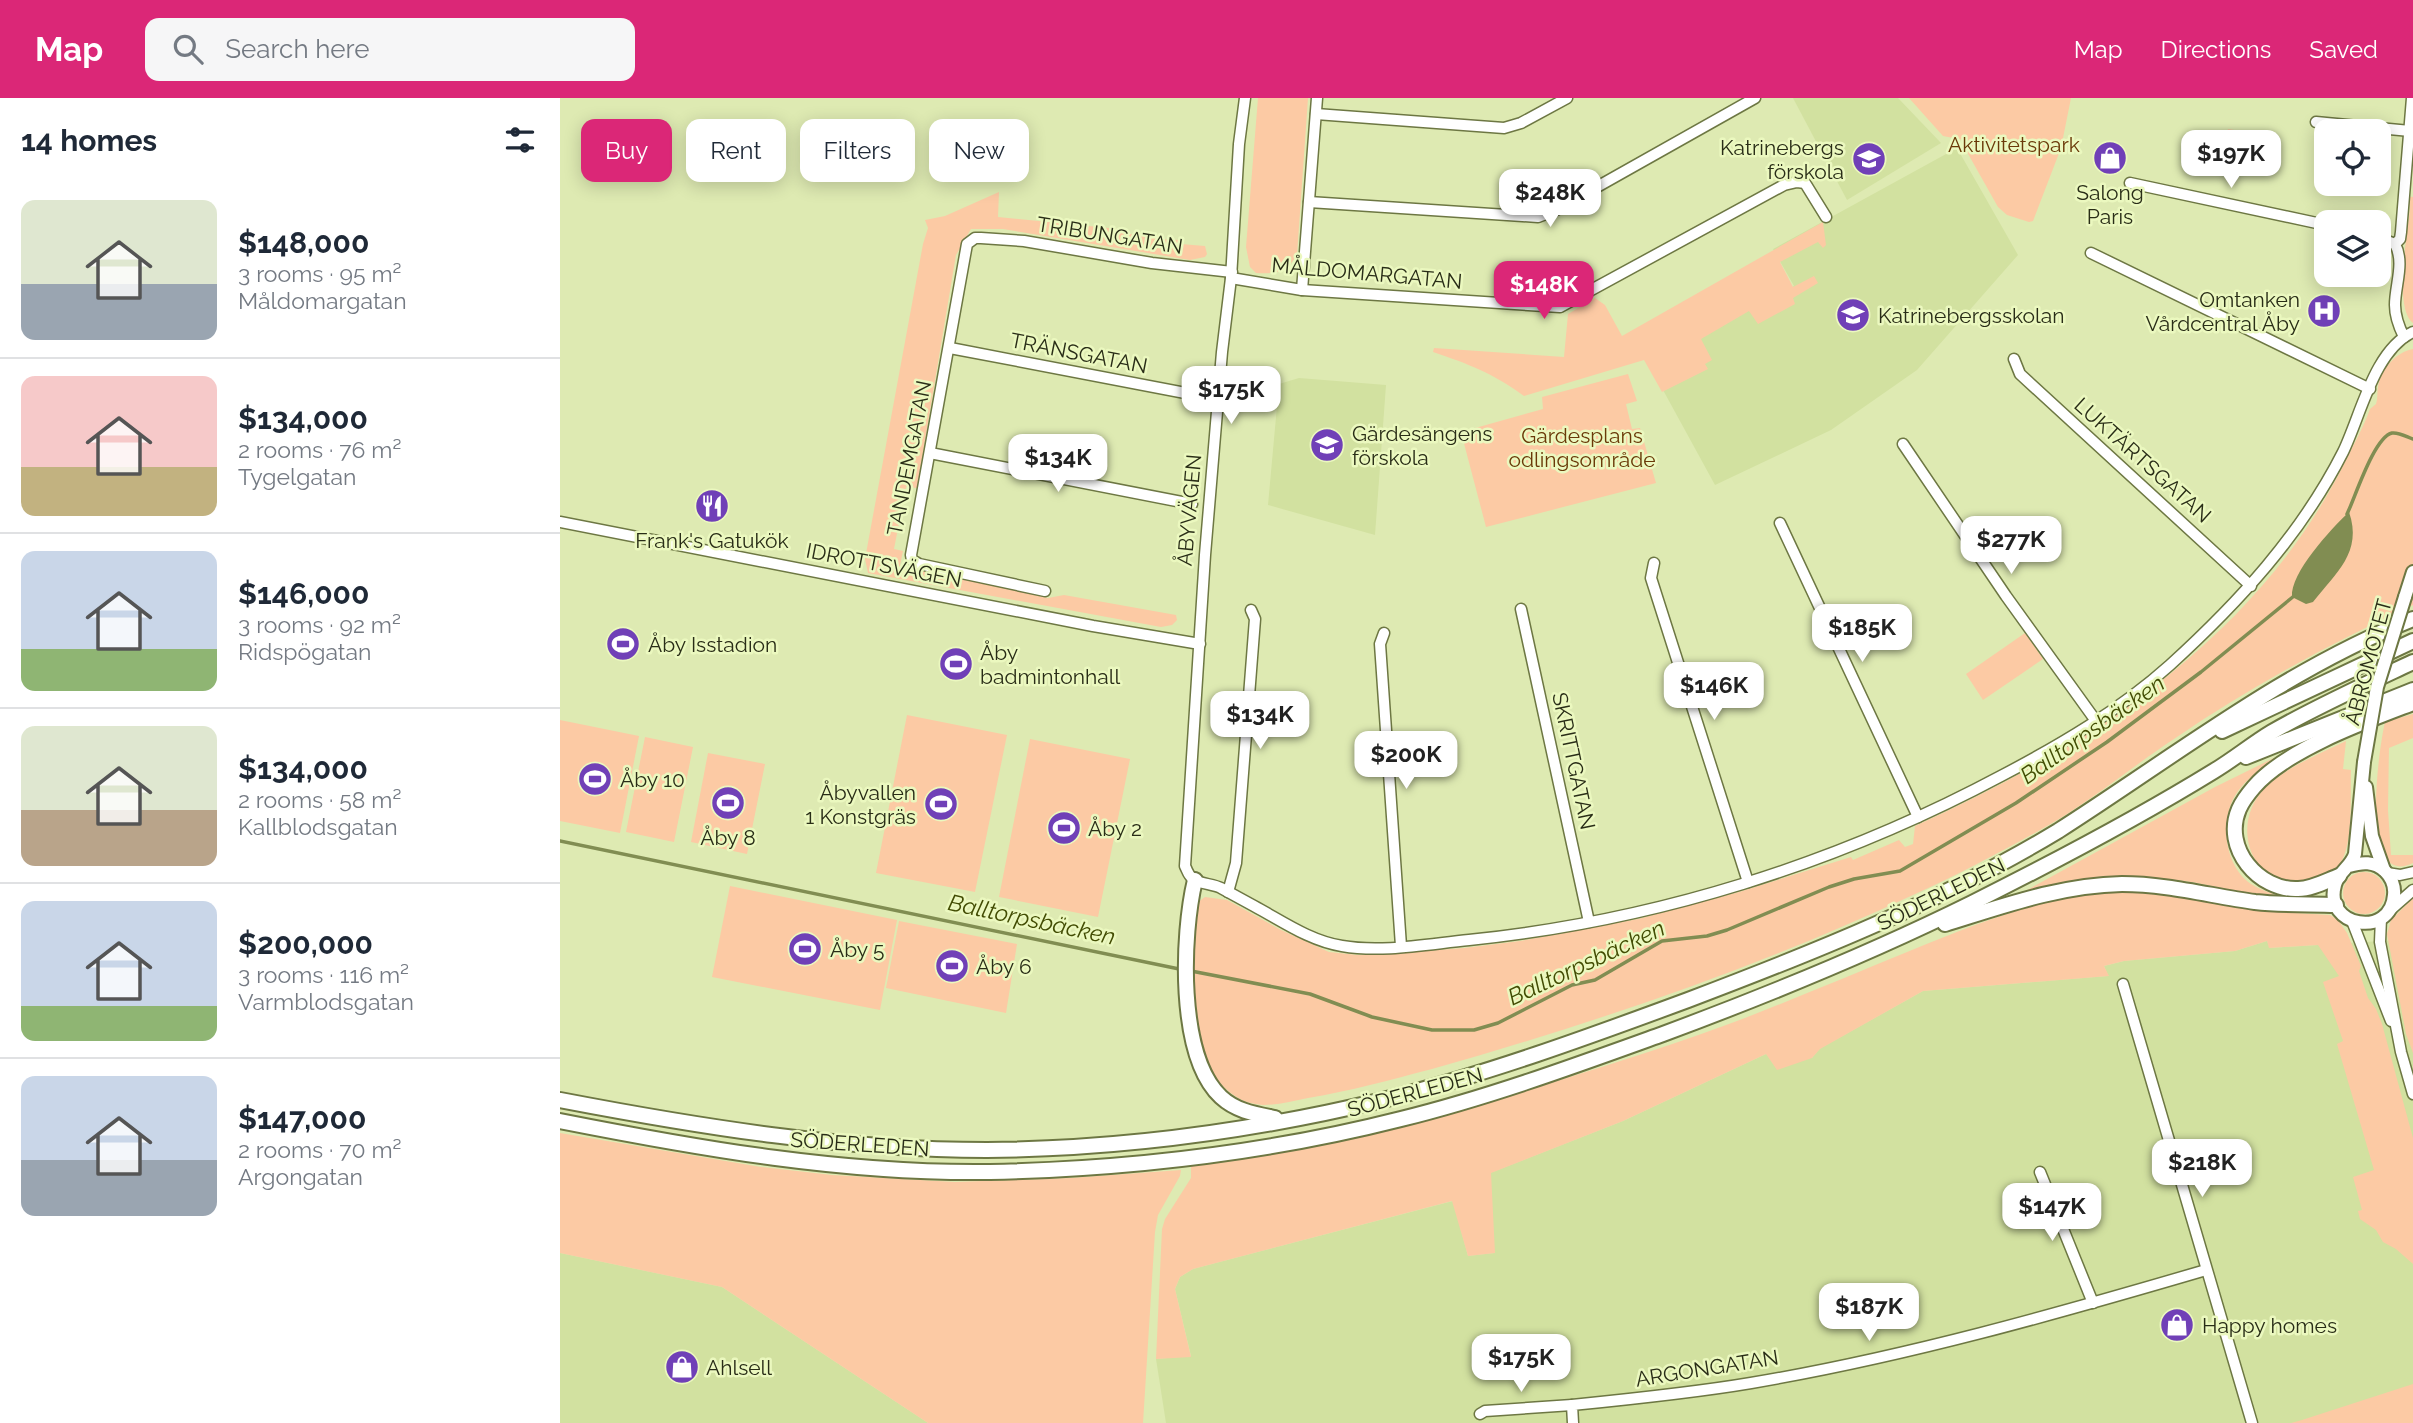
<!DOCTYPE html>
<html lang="en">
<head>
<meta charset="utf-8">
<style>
	:root { --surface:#fff; --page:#f6f6f7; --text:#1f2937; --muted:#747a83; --line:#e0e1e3; --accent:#db2777 }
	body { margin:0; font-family:Raleway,sans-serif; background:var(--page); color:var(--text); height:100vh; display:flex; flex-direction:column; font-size:26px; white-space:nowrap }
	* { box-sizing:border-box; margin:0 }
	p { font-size:23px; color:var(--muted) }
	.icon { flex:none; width:38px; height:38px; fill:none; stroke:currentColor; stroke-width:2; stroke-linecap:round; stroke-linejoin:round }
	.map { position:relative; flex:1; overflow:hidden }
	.drawer { display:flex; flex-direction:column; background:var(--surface); width:560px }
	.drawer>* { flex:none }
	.banner { position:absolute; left:21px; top:21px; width:665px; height:63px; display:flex; gap:14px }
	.controls { position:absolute; left:1754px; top:21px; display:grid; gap:14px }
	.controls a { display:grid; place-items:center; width:77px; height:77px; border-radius:14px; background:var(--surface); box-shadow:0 4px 18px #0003; font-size:35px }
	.price { position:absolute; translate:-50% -60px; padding:0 16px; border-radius:14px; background:#fff; color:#222; font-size:23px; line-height:46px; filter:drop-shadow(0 2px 4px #0008) }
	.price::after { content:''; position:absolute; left:50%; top:42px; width:21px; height:16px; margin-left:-10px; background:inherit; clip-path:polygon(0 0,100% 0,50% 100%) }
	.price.active { background:var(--accent); color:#fff }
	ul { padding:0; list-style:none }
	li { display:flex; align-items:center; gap:21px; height:175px; padding:0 21px }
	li+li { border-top:2px solid var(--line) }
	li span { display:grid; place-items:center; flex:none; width:196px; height:140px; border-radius:14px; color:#555 }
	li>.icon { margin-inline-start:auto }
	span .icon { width:84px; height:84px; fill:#fffc; stroke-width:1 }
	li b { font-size:30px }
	h2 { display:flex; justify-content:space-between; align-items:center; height:84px; padding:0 21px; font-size:30px }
	.pill { padding:0 24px; border-radius:14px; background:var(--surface); box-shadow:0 4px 18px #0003; font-size:24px; line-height:63px }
	.pill.active { background:var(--accent); color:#fff }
	header { display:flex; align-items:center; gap:42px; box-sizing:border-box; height:98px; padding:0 35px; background:var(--accent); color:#fff }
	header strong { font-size:33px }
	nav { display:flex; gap:38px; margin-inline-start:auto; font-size:24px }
	.search { width:490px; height:63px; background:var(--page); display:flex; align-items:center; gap:18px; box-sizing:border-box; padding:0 24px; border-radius:14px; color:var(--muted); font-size:26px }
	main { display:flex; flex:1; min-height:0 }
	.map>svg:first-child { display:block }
</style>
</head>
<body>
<header>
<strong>Map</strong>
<div class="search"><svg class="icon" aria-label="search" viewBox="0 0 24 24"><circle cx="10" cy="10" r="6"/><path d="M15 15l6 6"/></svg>Search here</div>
<nav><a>Map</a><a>Directions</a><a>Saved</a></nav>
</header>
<main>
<section class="drawer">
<h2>14 homes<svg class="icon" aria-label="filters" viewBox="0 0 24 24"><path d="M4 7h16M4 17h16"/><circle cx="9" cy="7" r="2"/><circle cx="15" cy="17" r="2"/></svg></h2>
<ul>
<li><span style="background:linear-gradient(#dfe7d0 60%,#9aa5b1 0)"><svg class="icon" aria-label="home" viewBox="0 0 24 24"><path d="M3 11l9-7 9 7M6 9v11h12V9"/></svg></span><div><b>$148,000</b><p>3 rooms · 95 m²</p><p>Måldomargatan</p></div></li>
<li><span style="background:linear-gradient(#f6c9c9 65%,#c2b280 0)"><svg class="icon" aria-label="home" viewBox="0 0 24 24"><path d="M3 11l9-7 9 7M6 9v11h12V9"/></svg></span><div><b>$134,000</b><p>2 rooms · 76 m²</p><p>Tygelgatan</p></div></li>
<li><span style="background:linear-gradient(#c9d6e8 70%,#8fb573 0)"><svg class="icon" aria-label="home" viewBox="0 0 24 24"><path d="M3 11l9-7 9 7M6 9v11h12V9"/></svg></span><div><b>$146,000</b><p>3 rooms · 92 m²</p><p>Ridspögatan</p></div></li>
<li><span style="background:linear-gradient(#dfe7d0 60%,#b9a48a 0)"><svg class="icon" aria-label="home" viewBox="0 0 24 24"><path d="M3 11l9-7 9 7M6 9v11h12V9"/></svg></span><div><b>$134,000</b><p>2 rooms · 58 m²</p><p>Kallblodsgatan</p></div></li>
<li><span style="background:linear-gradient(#c9d6e8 75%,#8fb573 0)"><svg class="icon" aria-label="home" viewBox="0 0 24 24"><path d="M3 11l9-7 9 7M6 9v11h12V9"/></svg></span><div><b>$200,000</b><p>3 rooms · 116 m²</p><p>Varmblodsgatan</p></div></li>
<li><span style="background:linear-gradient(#c9d6e8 60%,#9aa5b1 0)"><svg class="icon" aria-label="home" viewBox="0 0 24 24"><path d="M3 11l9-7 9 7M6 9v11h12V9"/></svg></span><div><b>$147,000</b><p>2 rooms · 70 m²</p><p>Argongatan</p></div></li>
</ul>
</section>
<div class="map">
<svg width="1853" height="1325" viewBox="0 0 1853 1325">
	<rect width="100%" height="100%" fill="#deeab2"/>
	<!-- built -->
	<g fill="#d2e1a0">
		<polygon points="1233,0 1338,0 1381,45 1287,102"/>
		<polygon points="1397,50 1458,157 1357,272 1271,332 1155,387 1103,292 1127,246 1234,188 1213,151"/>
		<polygon points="739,280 826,287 815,437 708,407 719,286"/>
		<polygon points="1853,819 1853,1325 606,1325 596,1261 631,1258 615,1191 620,1179 633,1171 893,1103 908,1158 934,1155 930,1075 1063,1023 1206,956 1252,960 1259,951 1363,893 1548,878 1544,868 1564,863 1675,853 1707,843 1710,850 1837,842"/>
		<polygon points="0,1155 162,1189 368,1325 0,1325"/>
	</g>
	<!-- green -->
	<g fill="#fccaa4">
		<path d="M698,0h50l-11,157c-10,17 -22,19 -41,18l-6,-6 -4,-20z"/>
		<polygon points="1349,0 1511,0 1501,50 1473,123 1469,124 1447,117 1438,109 1407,54 1409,43 1383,38"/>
		<polygon points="1668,31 1680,33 1676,50 1664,48"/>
		<polygon points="439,94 438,119 569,132 569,136 594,137 596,141 621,142 621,146 645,148 647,156 645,159 630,162 443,131 411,131 396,157 357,390 346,389 334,451 343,453 340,467 351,472 357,470 488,500 504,497 616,517 617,522 612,527 601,529 308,475 305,461 363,146 368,130 365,122 385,118"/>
		<path d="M1847,98l6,1v126c-20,-15 -5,-91 -3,-116z"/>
		<path d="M1263,124l3,23 -3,3 -5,-6 -38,20 13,25 21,-11 4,7 -25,15 2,6 -37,20 -9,-13 -48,28 11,21 -7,4 3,5 -46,23 -18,-32 -120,36c-30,-22 -55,-32 -91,-44l1,-4 130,9 4,-43 27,-16 10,7 17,31z"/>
		<path d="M1853,251v256c-82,38 -161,81 -236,132 -46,30 -89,67 -137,93 -41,23 -84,46 -127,65 -154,72 -318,128 -481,174 -42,11 -82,22 -124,29 -15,3 -30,7 -45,7 -10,-1 -20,-3 -28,-9 -54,-35 -43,-135 -41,-191l11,-8 22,3 54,30 48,22 29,3 27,-1 79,-6 56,-7 118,-22 101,-27 112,-35 2,3 46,-20 6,7 8,-3 2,-18c171,-78 341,-187 428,-360 9,-19 20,-37 27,-57l6,-5c2,-6 1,-11 2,-17 3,-18 18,-35 35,-38z"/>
		<polygon points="1068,276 1077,303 1066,306 1072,331 1080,330 1096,385 926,429 901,334 983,311 982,299"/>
		<polygon points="1465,535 1483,561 1423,602 1406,576"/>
		<path d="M1853,616v24l-24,10 -1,62 3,45h22v8c-55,27 -34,-116 -28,-141z"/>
		<polygon points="347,617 447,637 415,794 316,775"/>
		<polygon points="0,622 79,638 60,735 0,723"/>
		<polygon points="85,639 133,649 114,744 66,734"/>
		<polygon points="470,641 570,661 538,819 439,799"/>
		<path d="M1786,643l-3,28 8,1c-1,25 3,76 -12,95 -6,6 -16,11 -23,14 -60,21 -92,-53 -49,-93 21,-20 53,-32 79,-45z"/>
		<polygon points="148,655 205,666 187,756 131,744"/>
		<path d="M1724,655c-16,12 -33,21 -46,38 -19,26 -15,74 13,93 9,6 21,9 30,13 -32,0 -65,-12 -97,-16 -55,-7 -102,-4 -156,11l-1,-2 188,-103z"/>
		<circle cx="1804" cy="795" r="21"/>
		<polygon points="170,788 337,822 320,912 152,879"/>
		<path d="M1548,793l55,2 114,19 53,3 8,5 9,13 14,33 -2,5 9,27 8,11 6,15 31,114v126l-17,-15 -13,-7 -7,-12 -16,-11 -2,-8 4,-1 -9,-33 21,-7 -37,-126 6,-3 -20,-59 16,-6 -21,-31 -49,3 -2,-7 -32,10 -111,10 -20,5 5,10 -186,15 -103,58 -8,9 -35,12 -11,-16 -143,67 -132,52 4,80 -27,3 -16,-55 -259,68 -13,8 -5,12 16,68 -35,2 6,-130 3,-10 26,-41v-12c126,-14 248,-47 369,-86 62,-19 124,-39 185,-62 56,-22 111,-45 167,-68 64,-26 126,-51 196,-59z"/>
		<polygon points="1853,800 1853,955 1846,936 1827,836 1831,822"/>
		<polygon points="339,823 457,846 446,915 326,890"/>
		<polygon points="0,1035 201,1069 272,1077 395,1084 510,1080 621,1072 620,1078 598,1117 595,1134 583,1325 368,1325 162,1189 0,1155"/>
		<polygon points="1853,1286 1853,1325 1731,1325 1742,1322"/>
	</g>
	<!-- water -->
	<path fill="#818d52" d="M1789,414c14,40 -13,61 -36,90l-7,2 -14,-7c-2,-24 39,-68 57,-85z"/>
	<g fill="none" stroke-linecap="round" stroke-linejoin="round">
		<!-- stream -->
		<g stroke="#818d52" stroke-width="3.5">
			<path d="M1787,416c8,-16 27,-77 45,-81 7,-1 15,4 21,6"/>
			<polyline points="0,743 624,872"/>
			<polyline points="631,873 750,896 812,919 872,932 914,932 938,925 1012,887 1035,882 1102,843 1147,838 1167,832 1269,789 1294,781 1340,773 1456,705 1547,644 1641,574 1734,498"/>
		</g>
		<!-- minor casing -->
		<g stroke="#6d7743" stroke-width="13">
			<g id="minor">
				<path d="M685,0l-6,46 -8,134 -9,74 -17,203 -20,311c3,6 3,9 8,13 7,5 20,5 28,9 11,6 22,12 33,18 28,15 56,35 88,40 40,7 86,-2 127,-6 186,-19 367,-76 532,-164 59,-31 119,-66 169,-111 68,-62 131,-130 173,-213 18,-37 31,-102 70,-120"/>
				<polyline points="756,16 944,30 961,25 1007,0"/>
				<polyline points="1756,24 1850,33"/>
				<polyline points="1570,85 1766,127"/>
				<polyline points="749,104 978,119 996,112 1195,0"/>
				<polyline points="1818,139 1835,146"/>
				<polyline points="1531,155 1810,291"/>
				<polyline points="671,180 742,192 1000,209 1224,87 1237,84 1245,85 1266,119"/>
				<polyline points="742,192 757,0"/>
				<path d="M1844,239c-5,-10 -9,-21 -9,-32 0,-20 10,-42 0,-61l5,-5 1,-7 11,-134"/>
				<polyline points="390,250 641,298"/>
				<polyline points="1454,261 1460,276 1691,488"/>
				<polyline points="1343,346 1446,498 1536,623"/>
				<polyline points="370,355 632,406"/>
				<polyline points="0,424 533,528 640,546"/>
				<polyline points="1220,425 1358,719"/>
				<polyline points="1094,465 1091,480 1188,784"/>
				<polyline points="485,493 359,466 352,462 351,457 407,146 415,140 421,140 464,143 592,165 672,174"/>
				<polyline points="961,511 1029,824"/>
				<polyline points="824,535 820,546 841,848"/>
				<polyline points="1827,775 1840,777 1853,774"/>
				<polyline points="668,794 676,765 695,521 691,512"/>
				<polyline points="1828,814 1853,792"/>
				<polyline points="1821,820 1820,844 1841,954 1853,996"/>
				<polyline points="1792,823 1831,923"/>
				<polyline points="1563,886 1692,1325"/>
				<polyline points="1480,1074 1533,1205"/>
				<polyline points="920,1316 925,1313 1012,1307"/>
				<path d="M1013,1325l-1,-18c60,-6 120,-12 179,-22 154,-26 305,-69 455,-113"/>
			</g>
		</g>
		<!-- major casing -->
		<g stroke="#6d7743" stroke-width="16">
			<g id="major">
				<polyline points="1845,499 1853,474"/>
				<polyline points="1806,689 1812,738 1824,772"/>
				<path d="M1789,768c13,-4 25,-5 36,5 6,6 10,15 9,24 -3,44 -71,32 -59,-10 3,-13 16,-18 20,-31l9,-92"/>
			</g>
		</g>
		<!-- highway casing -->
		<g stroke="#6d7743" stroke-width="18">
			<g id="highway">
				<polyline points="1662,633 1853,543"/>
				<polyline points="1686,659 1853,592"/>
				<path d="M1779,778c-13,5 -27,13 -41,13 -39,2 -76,-41 -59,-80 3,-7 9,-15 15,-22 33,-38 112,-66 159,-84"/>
				<path d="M635,782c-13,54 -18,176 26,217 15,14 34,17 54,21"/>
				<path d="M1385,826c58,-18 116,-39 177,-40 45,0 89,12 133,18 27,3 54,2 81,3"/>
				<path d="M0,1002c141,27 284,50 427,50 133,-1 267,-19 396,-50 104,-26 205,-63 305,-100 127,-48 254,-99 370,-169 116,-74 226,-161 355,-212"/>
				<path d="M0,1023c142,28 285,53 430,51 138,-3 277,-19 411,-53 89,-22 176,-54 262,-85 105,-39 208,-81 309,-131 82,-41 164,-84 242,-132 20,-12 38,-27 58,-39 45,-26 94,-48 141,-70"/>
			</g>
		</g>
		<!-- minor -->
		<use href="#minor" stroke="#fff" stroke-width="10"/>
		<!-- major -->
		<use href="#major" stroke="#fff" stroke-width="12"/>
		<!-- highway -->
		<use href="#highway" stroke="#fff" stroke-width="14"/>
		<!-- major-bridge casing -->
		<g stroke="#6d7743" stroke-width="16" stroke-linecap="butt">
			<polyline id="major-bridge" points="1804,664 1817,589 1845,499"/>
		</g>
		<!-- major-bridge -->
		<use href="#major-bridge" stroke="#fff" stroke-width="12"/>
	</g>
	<!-- icons -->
	<defs>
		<g id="shop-disc" transform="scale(1.75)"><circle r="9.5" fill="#7040b7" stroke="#ebf8bf"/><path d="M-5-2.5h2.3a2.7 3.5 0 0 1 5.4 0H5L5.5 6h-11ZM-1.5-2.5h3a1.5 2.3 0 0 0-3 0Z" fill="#fff"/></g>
		<g id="school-disc" transform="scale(1.75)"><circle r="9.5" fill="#7040b7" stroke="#ebf8bf"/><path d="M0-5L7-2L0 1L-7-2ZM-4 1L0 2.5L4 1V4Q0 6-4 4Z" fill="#fff"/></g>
		<g id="hospital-disc" transform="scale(1.75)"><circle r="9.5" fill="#7040b7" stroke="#ebf8bf"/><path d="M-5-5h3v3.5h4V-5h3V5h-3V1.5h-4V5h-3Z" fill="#fff"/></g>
		<g id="restaurant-disc" transform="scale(1.75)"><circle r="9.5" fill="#7040b7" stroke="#ebf8bf"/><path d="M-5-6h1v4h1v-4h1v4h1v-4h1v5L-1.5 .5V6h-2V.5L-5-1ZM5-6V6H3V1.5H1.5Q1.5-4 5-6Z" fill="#fff"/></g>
		<g id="stadium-disc" transform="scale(1.75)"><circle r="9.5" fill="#7040b7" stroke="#ebf8bf"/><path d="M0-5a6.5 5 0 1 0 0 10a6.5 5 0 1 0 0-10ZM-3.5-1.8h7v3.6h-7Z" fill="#fff"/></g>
	</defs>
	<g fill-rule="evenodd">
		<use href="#shop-disc" x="1550" y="60"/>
		<use href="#school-disc" x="1309" y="61"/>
		<use href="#hospital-disc" x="1764" y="213"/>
		<use href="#school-disc" x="1293" y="217"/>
		<use href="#school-disc" x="767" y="347"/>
		<use href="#restaurant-disc" x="152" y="408"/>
		<use href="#stadium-disc" x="63" y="546"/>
		<use href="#stadium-disc" x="396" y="566"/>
		<use href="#stadium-disc" x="35" y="681"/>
		<use href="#stadium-disc" x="168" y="705"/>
		<use href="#stadium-disc" x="381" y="706"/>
		<use href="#stadium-disc" x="504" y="730"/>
		<use href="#stadium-disc" x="245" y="851"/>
		<use href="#stadium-disc" x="392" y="868"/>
		<use href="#shop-disc" x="1617" y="1227"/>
		<use href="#shop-disc" x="122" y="1269"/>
	</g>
	<g text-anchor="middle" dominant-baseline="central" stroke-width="5" stroke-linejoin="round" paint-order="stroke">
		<!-- park labels -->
		<g font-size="21" fill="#6a3908" stroke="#ebf8bf">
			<text x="1454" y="46">Aktivitetspark</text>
			<text x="1022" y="337">Gärdesplans<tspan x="1022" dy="24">odlingsområde</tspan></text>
		</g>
		<!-- poi labels -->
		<g font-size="21" fill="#292d17" stroke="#ebf8bf" text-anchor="start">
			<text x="1284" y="49" text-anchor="end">Katrinebergs<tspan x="1284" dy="24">förskola</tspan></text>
			<text x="1550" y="94" text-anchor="middle">Salong<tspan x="1550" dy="24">Paris</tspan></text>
			<text x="1740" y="201" text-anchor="end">Omtanken<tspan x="1740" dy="24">Vårdcentral Åby</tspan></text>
			<text x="1318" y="217">Katrinebergsskolan</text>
			<text x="792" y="335">Gärdesängens<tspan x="792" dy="24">förskola</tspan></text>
			<text x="152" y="442" text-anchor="middle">Frank's Gatukök</text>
			<text x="88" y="546">Åby Isstadion</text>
			<text x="420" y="554">Åby<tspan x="420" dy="24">badmintonhall</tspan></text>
			<text x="60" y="681">Åby 10</text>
			<text x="356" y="694" text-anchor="end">Åbyvallen<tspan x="356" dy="24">1 Konstgräs</tspan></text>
			<text x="528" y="730">Åby 2</text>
			<text x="168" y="739" text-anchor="middle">Åby 8</text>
			<text x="270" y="851">Åby 5</text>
			<text x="416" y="868">Åby 6</text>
			<text x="1642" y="1227">Happy homes</text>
			<text x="146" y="1269">Ahlsell</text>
		</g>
		<!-- street labels -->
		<g font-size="21" fill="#292d17" stroke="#ebf8bf">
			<text transform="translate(550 137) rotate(9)">TRIBUNGATAN</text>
			<text transform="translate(807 175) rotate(5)">MÅLDOMARGATAN</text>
			<text transform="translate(519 255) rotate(11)">TRÄNSGATAN</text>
			<text transform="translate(349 360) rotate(-79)">TANDEMGATAN</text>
			<text transform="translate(1583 362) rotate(42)">LUKTÄRTSGATAN</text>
			<text transform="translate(629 412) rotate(-85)">ÅBYVÄGEN</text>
			<text transform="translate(324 467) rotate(11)">IDROTTSVÄGEN</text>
			<text transform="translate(1808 564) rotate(-75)">ÅBROMOTET</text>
			<text transform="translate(1014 663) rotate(78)">SKRITTGATAN</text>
			<text transform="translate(1381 796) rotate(-26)">SÖDERLEDEN</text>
			<text transform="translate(855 994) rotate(-15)">SÖDERLEDEN</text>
			<text transform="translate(300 1046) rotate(4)">SÖDERLEDEN</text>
			<text transform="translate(1147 1270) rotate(-9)">ARGONGATAN</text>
		</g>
		<!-- water labels -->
		<g font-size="23" font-style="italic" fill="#424c03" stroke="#ebf8bf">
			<text transform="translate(1532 631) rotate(-35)">Balltorpsbäcken</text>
			<text transform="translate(472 821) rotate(12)">Balltorpsbäcken</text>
			<text transform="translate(1026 864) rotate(-25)">Balltorpsbäcken</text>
		</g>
	</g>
</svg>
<div class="controls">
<a><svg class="icon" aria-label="locate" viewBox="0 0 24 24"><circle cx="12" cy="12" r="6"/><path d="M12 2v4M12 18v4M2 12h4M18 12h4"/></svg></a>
<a><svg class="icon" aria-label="layers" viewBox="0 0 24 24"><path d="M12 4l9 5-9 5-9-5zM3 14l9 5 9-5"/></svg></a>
</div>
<b class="price" style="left:1671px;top:92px">$197K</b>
<b class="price" style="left:990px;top:131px">$248K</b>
<b class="price active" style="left:984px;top:223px">$148K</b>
<b class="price" style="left:671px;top:328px">$175K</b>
<b class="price" style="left:498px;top:396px">$134K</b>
<b class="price" style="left:1451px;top:478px">$277K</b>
<b class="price" style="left:1302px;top:566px">$185K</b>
<b class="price" style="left:1154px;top:624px">$146K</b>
<b class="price" style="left:700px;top:653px">$134K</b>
<b class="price" style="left:846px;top:693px">$200K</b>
<b class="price" style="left:1642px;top:1101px">$218K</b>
<b class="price" style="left:1492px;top:1145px">$147K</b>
<b class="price" style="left:1309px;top:1245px">$187K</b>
<b class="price" style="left:961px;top:1296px">$175K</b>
<div class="banner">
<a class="pill active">Buy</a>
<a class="pill">Rent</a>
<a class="pill">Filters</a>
<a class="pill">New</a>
</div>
</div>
</main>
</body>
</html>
